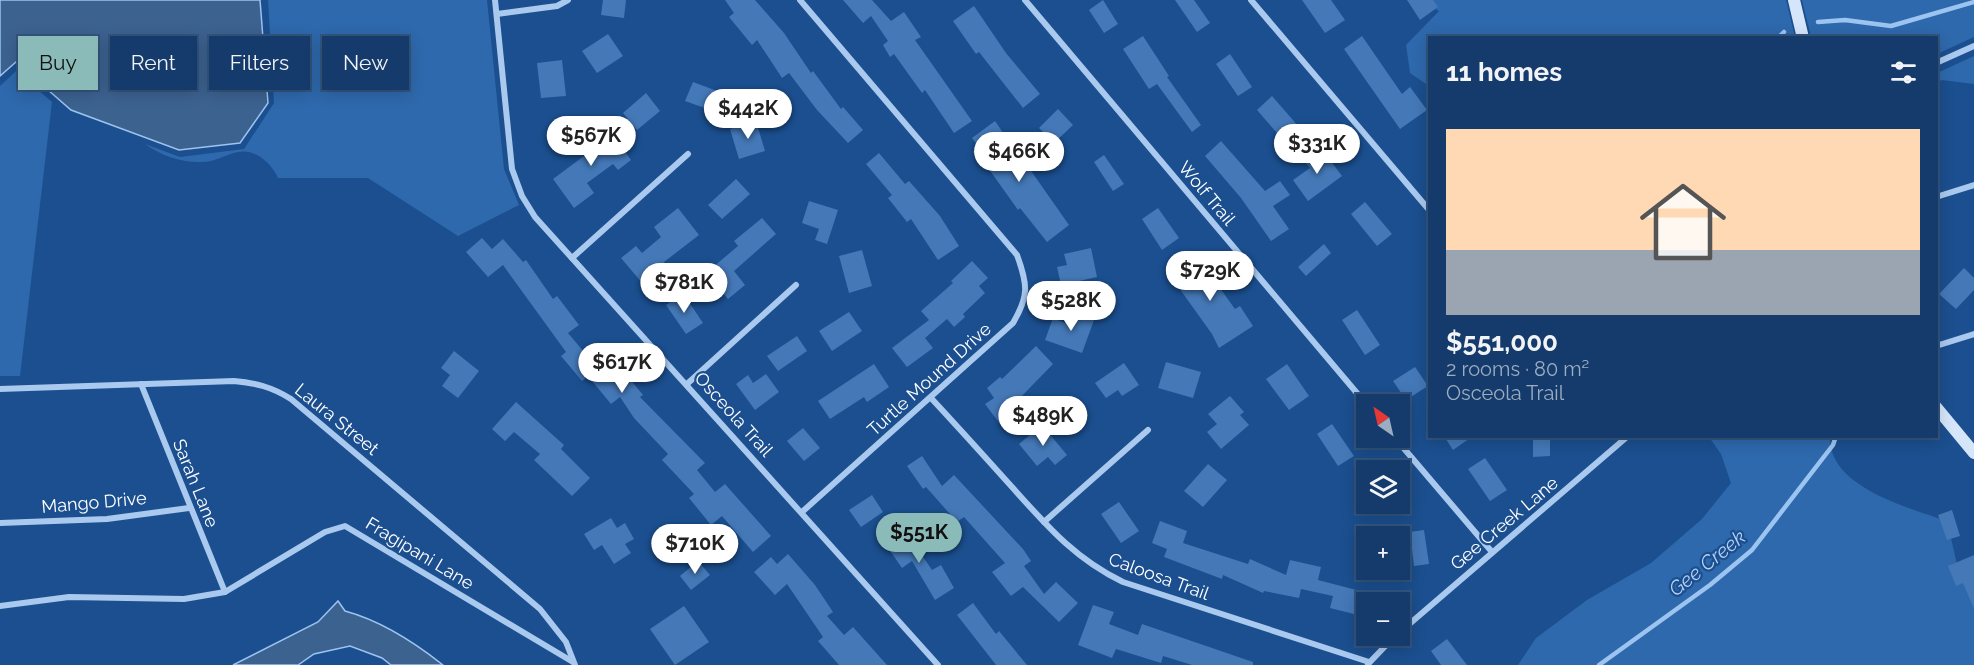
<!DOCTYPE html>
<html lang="en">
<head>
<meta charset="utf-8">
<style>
	:root { --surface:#143b6b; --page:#1d4271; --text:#f1f3f6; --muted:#9dadc1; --line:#33557e; --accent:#8bbbb9 }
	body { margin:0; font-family:Raleway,sans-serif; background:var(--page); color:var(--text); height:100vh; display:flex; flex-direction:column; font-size:22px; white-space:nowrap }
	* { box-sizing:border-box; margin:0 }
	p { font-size:20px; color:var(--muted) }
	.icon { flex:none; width:33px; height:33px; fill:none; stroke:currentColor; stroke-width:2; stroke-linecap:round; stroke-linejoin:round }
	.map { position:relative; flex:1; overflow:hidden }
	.details { position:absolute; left:1428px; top:36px; width:510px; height:402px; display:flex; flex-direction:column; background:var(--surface); border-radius:0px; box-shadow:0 3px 15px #0003,0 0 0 2px var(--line) }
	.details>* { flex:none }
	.top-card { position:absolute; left:18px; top:36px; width:570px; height:54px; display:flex; gap:12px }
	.needle { width:39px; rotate:326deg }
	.buttons { position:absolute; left:1356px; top:394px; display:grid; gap:12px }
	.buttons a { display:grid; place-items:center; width:54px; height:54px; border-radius:0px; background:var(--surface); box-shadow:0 3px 15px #0003,0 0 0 2px var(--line); font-size:30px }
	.price { position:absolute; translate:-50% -51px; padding:0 14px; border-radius:21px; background:#fff; color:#222; font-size:20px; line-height:39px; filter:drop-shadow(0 2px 3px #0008) }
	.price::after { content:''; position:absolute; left:50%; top:36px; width:18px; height:14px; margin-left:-9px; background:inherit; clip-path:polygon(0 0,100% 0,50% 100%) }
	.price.on { background:var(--accent); color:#111 }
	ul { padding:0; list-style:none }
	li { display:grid; align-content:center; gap:12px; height:318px; padding:0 18px }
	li+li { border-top:2px solid var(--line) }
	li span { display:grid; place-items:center; height:186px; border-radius:0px; color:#555 }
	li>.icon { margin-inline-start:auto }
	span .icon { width:108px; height:108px; fill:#fffc; stroke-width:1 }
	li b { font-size:26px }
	h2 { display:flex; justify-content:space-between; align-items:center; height:72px; padding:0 18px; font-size:26px }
	.tag { padding:0 21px; border-radius:0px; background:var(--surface); box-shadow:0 3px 15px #0003,0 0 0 2px var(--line); font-size:21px; line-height:54px }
	.tag.on { background:var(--accent); color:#111 }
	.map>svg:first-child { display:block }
</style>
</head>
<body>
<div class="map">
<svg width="1974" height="665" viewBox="0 0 1974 665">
	<rect width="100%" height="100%" fill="#1b4f8f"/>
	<!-- green -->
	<g fill="#2e69ad">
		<path d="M268,0h219l17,169 15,36 -61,31 -90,-58h-90c-6,-14 -23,-30 -40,-26 -12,2 -22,10 -36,10 -20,1 -40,-6 -57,-18l35,13 64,-8 30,-46z"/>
		<polygon points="1421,0 1786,0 1795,37 1430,38 1429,86 1410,73 1406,45 1439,11"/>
		<polygon points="1802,0 1974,0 1974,37 1937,54 1936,38 1811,37"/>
		<polygon points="1974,56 1974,84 1942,80 1937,83 1937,73"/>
		<polygon points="16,71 52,102 20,376 0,376 0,86"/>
		<path d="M1709,437h121c-2,50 79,71 117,84l12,52 15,30v62h-456l18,-27 51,-38 64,-37 51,-44 29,-36 -10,-29z"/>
	</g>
	<!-- water -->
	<g fill="#3c6290" stroke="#9cc4f0" stroke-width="1.5">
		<polygon points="0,0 260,0 268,103 240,143 179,150 71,110 16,62 0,76"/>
		<path d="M338,601l7,10c37,10 69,31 98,54h-52l-9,-7 -32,-12 -36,8 -16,11h-65l85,-43z"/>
	</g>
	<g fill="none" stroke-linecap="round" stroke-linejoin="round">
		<!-- stream -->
		<g stroke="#9cc4f0" stroke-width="4.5">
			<polyline points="1818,22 1845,20 1891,26 1974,2"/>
			<polyline points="1778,38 1784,32"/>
			<polyline points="1599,665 1710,585 1752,550 1833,445 1836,436"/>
		</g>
	</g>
	<!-- building -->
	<g fill="#4478b7">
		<polygon points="603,0 626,0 624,18 601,15"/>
		<polygon points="725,0 755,0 784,33 811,73 813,71 841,109 843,107 863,130 848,143 817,110 789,73 782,78 757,40 752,45 729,17 734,13"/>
		<polygon points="843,0 872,0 891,21 904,12 921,37 915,40 972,121 954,133 925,90 922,93 894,54 890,57 883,45 888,41 871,16 863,23"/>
		<polygon points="1103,0 1118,24 1104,33 1089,10"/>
		<polygon points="1175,0 1194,0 1210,23 1197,32"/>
		<polygon points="1302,0 1331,0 1345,20 1325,33"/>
		<polygon points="1407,0 1433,0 1438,7 1420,20"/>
		<polygon points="974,6 1006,53 1040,94 1023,108 979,52 976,54 953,21"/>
		<polygon points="608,34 623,56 597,73 582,51"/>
		<polygon points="1143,36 1169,76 1167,77 1201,125 1192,132 1157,84 1149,89 1123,49"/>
		<polygon points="1362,36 1402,94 1410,87 1427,110 1400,129 1344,49"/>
		<polygon points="1230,54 1252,87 1238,96 1216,64"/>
		<polygon points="562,60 566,96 541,98 537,63"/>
		<polygon points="693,82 720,92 713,111 685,101"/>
		<polygon points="646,93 660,111 637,130 623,113"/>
		<polygon points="1272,96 1299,127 1284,141 1257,110"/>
		<polygon points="1058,109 1073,125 1054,143 1039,128"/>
		<polygon points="756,121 765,151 739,159 730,129"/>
		<polygon points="995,121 1012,146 1006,151 1022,173 1029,168 1069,225 1047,242 1020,208 1018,210 986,165 984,167 973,152 979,147 972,138"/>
		<polygon points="607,127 631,160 618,170 613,164 587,183 594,193 574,208 553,179 588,153 582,146"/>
		<polygon points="1221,141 1265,191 1280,181 1290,195 1273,206 1289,229 1271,241 1241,198 1205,156"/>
		<polygon points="1321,148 1342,176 1308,201 1293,180 1310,168 1304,161"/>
		<polygon points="879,153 905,184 909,181 940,216 959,246 938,260 911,219 907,222 888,198 892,195 866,164"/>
		<polygon points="1104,155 1124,184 1113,191 1094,162"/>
		<polygon points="736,179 750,194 722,219 708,205"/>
		<polygon points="809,201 838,210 827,244 815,240 819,229 802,223"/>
		<polygon points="1365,202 1392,234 1377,246 1351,214"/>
		<polygon points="678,208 699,235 664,262 665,264 643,284 621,258 636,246 642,253 661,237 654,227"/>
		<polygon points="1158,208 1179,238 1162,250 1142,219"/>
		<polygon points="762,218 776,234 734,271 745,285 728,299 706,273 738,246 734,241"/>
		<polygon points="482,238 492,249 503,239 523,262 526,260 553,299 557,296 579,325 568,333 584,352 592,346 613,372 620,367 643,395 640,397 705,463 697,470 715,492 725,484 771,536 753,552 722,516 711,525 689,498 694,494 662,460 668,454 634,418 620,397 611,404 588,376 582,381 561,356 566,352 503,265 488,277 466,252"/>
		<polygon points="1324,244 1331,253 1306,276 1298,267"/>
		<polygon points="1091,248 1097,277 1061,285 1057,267 1067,265 1064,254"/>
		<polygon points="862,250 872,286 849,293 839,256"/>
		<polygon points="1196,255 1235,309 1240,306 1253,326 1219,348 1212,334 1169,274"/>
		<polygon points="972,261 988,278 979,286 985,293 963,314 965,317 954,327 947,319 925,338 933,348 907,367 892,348 929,320 921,311 953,283 951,281"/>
		<polygon points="1964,268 1974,278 1974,290 1956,309 1939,294"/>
		<polygon points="683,293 703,323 686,334 666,305"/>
		<polygon points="1357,310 1380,345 1365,355 1342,320"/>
		<polygon points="1069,311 1094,320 1082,353 1045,340 1053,318 1065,323"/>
		<polygon points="849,312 862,331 832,351 819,331"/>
		<polygon points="797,336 807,351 778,371 767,356"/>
		<polygon points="1036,346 1053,364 1018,400 1023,406 1000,424 985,404 994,398 987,388 1000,377 1002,379"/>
		<polygon points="454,351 479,371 458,398 442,386 450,375 441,368"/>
		<polygon points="1166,362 1201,372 1193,398 1158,388"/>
		<polygon points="1124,363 1139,385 1122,396 1118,390 1106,398 1095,383"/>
		<polygon points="874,364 889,387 867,402 864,397 830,419 818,401"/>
		<polygon points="1287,364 1309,396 1289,410 1266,379"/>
		<polygon points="1415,367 1428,386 1406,400 1393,381"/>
		<polygon points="766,374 779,392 755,410 736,384 748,375 753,383"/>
		<polygon points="1230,396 1244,412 1240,415 1249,425 1221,449 1207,432 1217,424 1208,414"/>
		<polygon points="516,402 564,445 561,449 590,478 572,496 534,460 540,454 514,432 505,441 492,429"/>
		<polygon points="1332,424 1354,456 1338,466 1317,434"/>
		<polygon points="1042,425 1067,455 1055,465 1048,457 1037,466 1019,444"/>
		<polygon points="803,428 820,448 804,461 787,441"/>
		<polygon points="1444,436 1473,436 1453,450"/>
		<polygon points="1533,436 1550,436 1550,456 1533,457"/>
		<polygon points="922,456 942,486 954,475 1023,549 1031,561 1024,566 1044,594 1056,582 1078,603 1059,622 1023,587 1011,596 992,572 1005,563 964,517 957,522 926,487 923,489 907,466"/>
		<polygon points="1485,458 1507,490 1490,501 1468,469"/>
		<polygon points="1208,464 1227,480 1203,507 1184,491"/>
		<polygon points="872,495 883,512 861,527 849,510"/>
		<polygon points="1119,502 1139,531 1121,543 1101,514"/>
		<polygon points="1952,510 1960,536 1947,540 1938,515"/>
		<polygon points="611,518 617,528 625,523 634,539 625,544 631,553 614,564 602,545 594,550 584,534"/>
		<polygon points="1160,521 1187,531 1183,543 1248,564 1250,559 1286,575 1290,560 1321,567 1318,580 1368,593 1362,616 1330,608 1333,596 1301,589 1299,598 1264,591 1263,593 1223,575 1222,579 1164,557 1167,549 1152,543"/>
		<polygon points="904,529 932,570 941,565 954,588 935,600 912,561 902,568 884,542"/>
		<polygon points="1424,530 1429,564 1414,566 1410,532"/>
		<polygon points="788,554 815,585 833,612 827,616 844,635 853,627 887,665 839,665 818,641 823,637 787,584 775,595 754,572 771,557 777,564"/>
		<polygon points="1974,555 1974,609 1963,583 1956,586 1948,566"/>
		<polygon points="698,561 710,575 691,590 680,576"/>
		<polygon points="973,603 996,634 999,631 1027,665 996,665 957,615"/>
		<polygon points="1093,605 1114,612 1109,624 1138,635 1142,624 1253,662 1253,665 1192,665 1163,656 1161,663 1116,649 1112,658 1078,645"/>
		<polygon points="684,606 709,642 675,665 650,629"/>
		<polygon points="1447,639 1467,665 1441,665 1431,651"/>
	</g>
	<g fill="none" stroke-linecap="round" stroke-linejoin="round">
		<!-- street -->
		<g stroke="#a9c9ee" stroke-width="6">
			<polyline points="495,0 512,169 522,196 535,217 938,665"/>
			<path d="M800,0l217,255c11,30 12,41 -4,68l-211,189"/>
			<polyline points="1025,0 1367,405"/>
			<polyline points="1251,0 1430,211"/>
			<polyline points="497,14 557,6 568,0"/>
			<polyline points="1936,63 1974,46"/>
			<polyline points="1936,197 1974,185"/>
			<polyline points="572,258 688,154"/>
			<polyline points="1936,346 1974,334"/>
			<polyline points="141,384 225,592"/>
			<polyline points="687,384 796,285"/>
			<path d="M0,389l234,-8c22,2 38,6 57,18l249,210 26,33 9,23"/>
			<path d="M931,398c27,29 54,59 81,89 35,39 63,72 111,95l246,80"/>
			<polyline points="1395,438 1492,552"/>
			<polyline points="1044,522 1148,430"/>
			<polyline points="0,523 107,519 189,508"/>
			<polyline points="0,606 69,597 184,599 225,592 325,532 345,526 573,662"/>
			<polyline points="1400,632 1628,436"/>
			<polyline points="1368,664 1395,636"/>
		</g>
		<!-- secondary -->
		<g stroke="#d6e6fa" stroke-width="12">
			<polyline points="1794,0 1803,38"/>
			<polyline points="1936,407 1974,453"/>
		</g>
	</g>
	<g text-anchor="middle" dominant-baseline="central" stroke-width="4.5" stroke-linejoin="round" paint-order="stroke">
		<!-- street labels -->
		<g font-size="18" fill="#fff" stroke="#1b4f8f">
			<text transform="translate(1207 193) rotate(50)">Wolf Trail</text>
			<text transform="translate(929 379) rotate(-42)">Turtle Mound Drive</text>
			<text transform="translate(734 414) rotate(48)">Osceola Trail</text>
			<text transform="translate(337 419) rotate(39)">Laura Street</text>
			<text transform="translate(196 483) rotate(68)">Sarah Lane</text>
			<text transform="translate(94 502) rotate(-5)">Mango Drive</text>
			<text transform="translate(1504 523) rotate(-40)">Gee Creek Lane</text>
			<text transform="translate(420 553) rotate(31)">Fragipani Lane</text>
			<text transform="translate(1159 576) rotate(20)">Caloosa Trail</text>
		</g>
		<!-- water labels -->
		<g font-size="20" font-style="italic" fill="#b5d3f5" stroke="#1b4f8f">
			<text transform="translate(1707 563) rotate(-39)">Gee Creek</text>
		</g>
	</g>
</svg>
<div class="buttons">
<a><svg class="needle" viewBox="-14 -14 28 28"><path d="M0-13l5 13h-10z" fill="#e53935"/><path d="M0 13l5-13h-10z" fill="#9dadc1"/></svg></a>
<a><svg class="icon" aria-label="layers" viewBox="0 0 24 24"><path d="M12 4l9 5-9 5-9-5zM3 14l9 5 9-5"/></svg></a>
<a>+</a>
<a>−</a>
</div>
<b class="price" style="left:748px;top:140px">$442K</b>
<b class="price" style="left:591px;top:167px">$567K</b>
<b class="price" style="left:1317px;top:175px">$331K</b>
<b class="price" style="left:1019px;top:183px">$466K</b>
<b class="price" style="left:1210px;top:302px">$729K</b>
<b class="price" style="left:684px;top:314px">$781K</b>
<b class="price" style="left:1071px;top:332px">$528K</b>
<b class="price" style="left:622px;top:394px">$617K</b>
<b class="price" style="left:1043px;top:447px">$489K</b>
<b class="price on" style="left:919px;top:564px">$551K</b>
<b class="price" style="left:695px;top:575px">$710K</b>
<div class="top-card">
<a class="tag on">Buy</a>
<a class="tag">Rent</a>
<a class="tag">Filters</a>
<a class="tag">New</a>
</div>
<section class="details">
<h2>11 homes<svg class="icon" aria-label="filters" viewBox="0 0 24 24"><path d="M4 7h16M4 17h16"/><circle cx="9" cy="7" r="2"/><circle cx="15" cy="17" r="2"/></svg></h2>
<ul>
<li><span style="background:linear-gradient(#ffd9b3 65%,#9aa5b1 0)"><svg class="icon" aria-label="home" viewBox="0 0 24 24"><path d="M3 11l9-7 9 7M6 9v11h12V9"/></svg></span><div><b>$551,000</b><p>2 rooms · 80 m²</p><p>Osceola Trail</p></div></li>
</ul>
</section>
</div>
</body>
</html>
